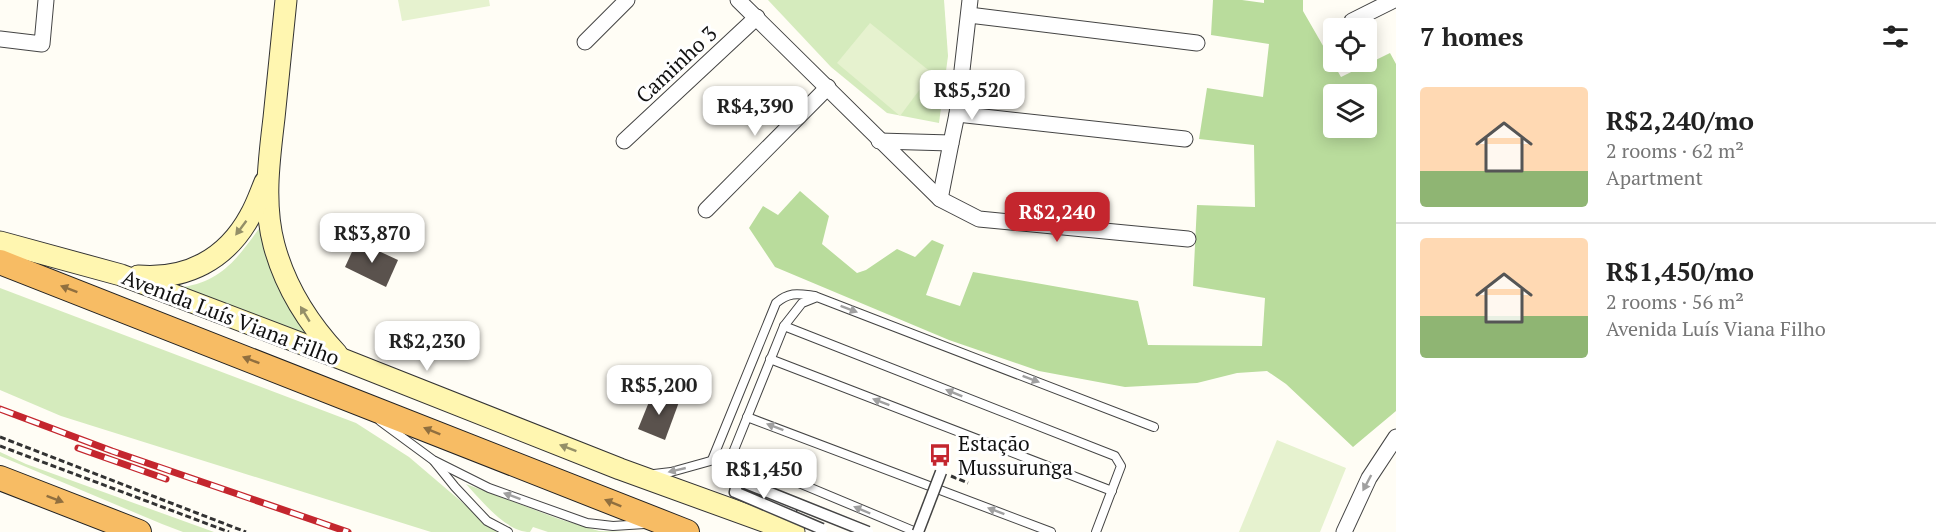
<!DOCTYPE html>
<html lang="en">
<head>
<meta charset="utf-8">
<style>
	:root { --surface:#fff; --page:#f2f2f2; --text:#222; --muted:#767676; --line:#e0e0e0; --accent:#c4262e }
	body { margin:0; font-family:"PT Serif",serif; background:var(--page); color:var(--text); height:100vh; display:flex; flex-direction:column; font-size:22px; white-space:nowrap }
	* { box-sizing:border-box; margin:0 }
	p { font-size:20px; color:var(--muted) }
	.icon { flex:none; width:33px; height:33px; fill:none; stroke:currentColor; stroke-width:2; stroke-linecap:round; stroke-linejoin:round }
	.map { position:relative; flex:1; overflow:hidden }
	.sheet { display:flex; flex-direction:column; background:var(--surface); width:540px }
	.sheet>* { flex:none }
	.fabs { position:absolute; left:1323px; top:18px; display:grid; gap:12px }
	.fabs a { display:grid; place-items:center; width:54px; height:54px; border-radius:6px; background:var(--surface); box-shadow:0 3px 15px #0003; font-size:30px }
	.price { position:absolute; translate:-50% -51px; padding:0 14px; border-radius:12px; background:#fff; color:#222; font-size:20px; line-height:39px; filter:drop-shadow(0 2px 3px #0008) }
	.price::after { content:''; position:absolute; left:50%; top:36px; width:18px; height:14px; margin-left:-9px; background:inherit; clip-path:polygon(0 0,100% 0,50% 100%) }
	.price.current { background:var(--accent); color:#fff }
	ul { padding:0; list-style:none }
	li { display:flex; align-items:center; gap:18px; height:150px; padding:0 24px }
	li+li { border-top:2px solid var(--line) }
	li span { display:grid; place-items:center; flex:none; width:168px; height:120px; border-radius:6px; color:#555 }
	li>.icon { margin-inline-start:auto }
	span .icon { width:72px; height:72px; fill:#fffc; stroke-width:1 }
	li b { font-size:26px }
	h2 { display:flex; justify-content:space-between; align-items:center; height:72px; padding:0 24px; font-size:26px }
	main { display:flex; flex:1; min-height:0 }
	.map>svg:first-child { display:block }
</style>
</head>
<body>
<main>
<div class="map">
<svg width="1396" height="532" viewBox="0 0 1396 532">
	<rect width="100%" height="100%" fill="#fffdf5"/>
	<!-- green -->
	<g fill="#d5ebbd">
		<polygon points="768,0 944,0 948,56 939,123 887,113 831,67"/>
		<path d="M261,226l48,112 -126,-51c40,-6 56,-31 78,-61z"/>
		<polygon points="0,288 356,423 409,457 497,532 431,532 61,416 0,390"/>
		<polygon points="0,452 26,464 214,532 183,532 162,524 0,456"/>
		<path d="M466,484l93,35 40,12 28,1h-79l-15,-5 -3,5c-24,0 -49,-32 -64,-48z"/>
	</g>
	<!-- forest -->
	<path fill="#b9dc9c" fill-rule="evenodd" d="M1213,0h29l22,3v-3h39v11l38,66 49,-24 6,11v347l-43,36 -67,-63 -19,-13 -30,2 -40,10 -72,4 -86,-16 -90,-31 -174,-73 -26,-39 14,-22 15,9 22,-24 29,25 -7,28 35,29 9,-3 31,-21 18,8 17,-17 12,5 -18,50 34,11 13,-34 165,29 10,44 114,1 3,-48 -72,-12 4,-81 58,2 -1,-62 -55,-6 8,-51 56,9 6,-53 -58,-9zM1334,94h32v34h-32z"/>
	<!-- pitch -->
	<g fill="#e6f2cf">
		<polygon points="398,0 489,0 490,6 402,21"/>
		<polygon points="870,23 932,73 900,116 837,63"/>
		<polygon points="1277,440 1346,468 1320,532 1239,532"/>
	</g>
	<!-- building -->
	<g fill="#5a524d">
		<polygon points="357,241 398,260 386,287 345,267"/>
		<polygon points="653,392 679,402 665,440 638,429"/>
	</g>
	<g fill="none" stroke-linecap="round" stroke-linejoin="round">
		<!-- service casing -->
		<g stroke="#444" stroke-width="10">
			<g id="service">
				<polyline points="784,326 1115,456 1121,466 1096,532"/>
				<polyline points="770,359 1112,491"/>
				<polyline points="747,417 1051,532"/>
				<polyline points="380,421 433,460 489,488 587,523 613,526 645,524"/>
				<polyline points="732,455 784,326 802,303 817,297 1154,427"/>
				<path d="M712,460l64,-157c14,-12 23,-9 39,-7"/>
				<polyline points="434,461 455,487 487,521 508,532"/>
				<polyline points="654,474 671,472 732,455 916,532"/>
			</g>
		</g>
		<!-- pedestrian casing -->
		<g stroke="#444" stroke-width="13">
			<polyline id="pedestrian" points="745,490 791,510"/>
		</g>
		<!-- minor casing -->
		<g stroke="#444" stroke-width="17">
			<g id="minor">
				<polyline points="738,0 940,199 979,219 1188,239"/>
				<polyline points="969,15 1197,43"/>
				<polyline points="1352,21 1394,0"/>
				<polyline points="0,39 42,44 46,0"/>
				<polyline points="585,42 627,0"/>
				<polyline points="957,114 1185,139"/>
				<polyline points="624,141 757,17"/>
				<polyline points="879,141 951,143 957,114 970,0"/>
				<polyline points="940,199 951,143"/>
				<polyline points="706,210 828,87"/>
				<polyline points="1344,532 1369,478 1396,437"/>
			</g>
		</g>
		<!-- secondary casing -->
		<g stroke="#333" stroke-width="23">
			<g id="secondary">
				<path d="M286,0c-4,39 -8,79 -12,118 -5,42 -11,86 0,127 11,41 35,79 63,109"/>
				<polyline points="0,242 121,275 342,359 620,469 794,532"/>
				<path d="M138,276c48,4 88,-16 112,-60 6,-10 10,-22 15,-34"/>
			</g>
		</g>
		<!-- trunk casing -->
		<g stroke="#222" stroke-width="26">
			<g id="trunk">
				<polyline points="0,262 687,532"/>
				<polyline points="0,478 139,532"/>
			</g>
		</g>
		<!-- path -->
		<g stroke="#333" stroke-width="3" stroke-dasharray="6 3" stroke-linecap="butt">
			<polyline points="0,437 246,532"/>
			<polyline points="0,446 229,532"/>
			<polyline points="951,476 968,483"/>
		</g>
		<!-- service -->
		<use href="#service" stroke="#fff" stroke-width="8"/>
		<!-- pedestrian -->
		<use href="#pedestrian" stroke="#fff" stroke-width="10"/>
		<!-- minor -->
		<use href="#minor" stroke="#fff" stroke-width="15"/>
		<!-- secondary -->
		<use href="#secondary" stroke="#fff6b0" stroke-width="21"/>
		<!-- trunk -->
		<use href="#trunk" stroke="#f7bc64" stroke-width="24"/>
		<!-- rail casing -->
		<g stroke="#c4262e" stroke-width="7">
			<g id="rail">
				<polyline points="0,409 112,451 348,532"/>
				<polyline points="78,448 166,479"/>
			</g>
		</g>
		<!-- rail -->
		<use href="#rail" stroke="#fff" stroke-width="4.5" stroke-dasharray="14" stroke-linecap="butt"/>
		<!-- pedestrian-bridge casing -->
		<g stroke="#444" stroke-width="13" stroke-linecap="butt">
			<g id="pedestrian-bridge">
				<polyline points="822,529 735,492 738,480 868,532"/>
				<polyline points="918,532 941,472"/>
			</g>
		</g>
		<!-- pedestrian-bridge -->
		<use href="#pedestrian-bridge" stroke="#fff" stroke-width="10"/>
	</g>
	<!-- one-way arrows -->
	<defs><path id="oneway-solid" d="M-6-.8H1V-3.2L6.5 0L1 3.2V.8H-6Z" transform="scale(1.5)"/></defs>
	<g fill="#948f68">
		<use href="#oneway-solid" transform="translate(241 228) rotate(127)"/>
		<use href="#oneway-solid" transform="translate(305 314) rotate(-121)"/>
		<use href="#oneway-solid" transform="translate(568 448) rotate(-159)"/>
	</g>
	<g fill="#906f3f">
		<use href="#oneway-solid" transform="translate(69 289) rotate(-159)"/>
		<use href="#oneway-solid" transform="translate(251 360) rotate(-159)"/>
		<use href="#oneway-solid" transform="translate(432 431) rotate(-158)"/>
		<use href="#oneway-solid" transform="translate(55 499) rotate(21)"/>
		<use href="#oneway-solid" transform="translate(613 503) rotate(-158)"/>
	</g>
	<g fill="#a0a0a0">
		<use href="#oneway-solid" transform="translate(849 309) rotate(21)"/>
		<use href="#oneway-solid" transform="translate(1031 379) rotate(21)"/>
		<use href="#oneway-solid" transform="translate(954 393) rotate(-158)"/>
		<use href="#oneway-solid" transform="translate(881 402) rotate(-159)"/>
		<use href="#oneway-solid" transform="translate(775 427) rotate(-159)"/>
		<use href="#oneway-solid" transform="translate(677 470) rotate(167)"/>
		<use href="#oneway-solid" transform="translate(1367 483) rotate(118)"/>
		<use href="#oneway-solid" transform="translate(512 496) rotate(-160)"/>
		<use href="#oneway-solid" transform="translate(862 510) rotate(-157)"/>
		<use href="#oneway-solid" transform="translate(996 511) rotate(-159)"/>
	</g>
	<!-- icons -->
	<defs>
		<g id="bus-bare" transform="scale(1.8)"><path d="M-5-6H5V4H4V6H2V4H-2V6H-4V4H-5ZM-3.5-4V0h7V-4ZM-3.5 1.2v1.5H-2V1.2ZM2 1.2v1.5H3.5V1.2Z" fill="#c4262e" stroke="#fff" stroke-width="2.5" paint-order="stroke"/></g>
	</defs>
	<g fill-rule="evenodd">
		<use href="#bus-bare" x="940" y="455"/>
	</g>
	<g text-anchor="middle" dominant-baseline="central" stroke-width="6" stroke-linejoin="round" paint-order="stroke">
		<!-- street labels -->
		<g font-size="21" fill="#111" stroke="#fff">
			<text transform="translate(676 64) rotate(-43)">Caminho 3</text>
			<text transform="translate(231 317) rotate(21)">Avenida Luís Viana Filho</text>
		</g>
		<!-- poi labels -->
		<g font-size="21" fill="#111" stroke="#fff" text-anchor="start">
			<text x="958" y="443">Estação<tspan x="958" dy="24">Mussurunga</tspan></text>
		</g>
	</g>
</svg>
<div class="fabs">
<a><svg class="icon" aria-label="locate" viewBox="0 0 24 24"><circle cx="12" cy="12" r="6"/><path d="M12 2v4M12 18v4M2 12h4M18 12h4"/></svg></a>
<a><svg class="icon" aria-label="layers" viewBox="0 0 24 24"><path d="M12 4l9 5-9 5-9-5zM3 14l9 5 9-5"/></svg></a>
</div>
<b class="price" style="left:972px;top:121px">R$5,520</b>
<b class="price" style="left:755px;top:137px">R$4,390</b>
<b class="price current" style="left:1057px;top:243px">R$2,240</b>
<b class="price" style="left:372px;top:264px">R$3,870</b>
<b class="price" style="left:427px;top:372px">R$2,230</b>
<b class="price" style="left:659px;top:416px">R$5,200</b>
<b class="price" style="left:764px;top:500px">R$1,450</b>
</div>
<section class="sheet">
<h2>7 homes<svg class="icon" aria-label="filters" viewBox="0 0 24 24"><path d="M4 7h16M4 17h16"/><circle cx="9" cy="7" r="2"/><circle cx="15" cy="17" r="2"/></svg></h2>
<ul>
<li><span style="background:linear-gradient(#ffd9b3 70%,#8fb573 0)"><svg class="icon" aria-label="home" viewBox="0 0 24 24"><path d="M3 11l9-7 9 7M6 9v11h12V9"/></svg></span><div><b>R$2,240/mo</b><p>2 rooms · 62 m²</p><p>Apartment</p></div></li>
<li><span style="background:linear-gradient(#ffd9b3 65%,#8fb573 0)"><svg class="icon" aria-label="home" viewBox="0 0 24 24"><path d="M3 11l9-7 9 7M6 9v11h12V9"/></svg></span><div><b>R$1,450/mo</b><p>2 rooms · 56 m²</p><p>Avenida Luís Viana Filho</p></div></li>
</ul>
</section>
</main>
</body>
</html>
